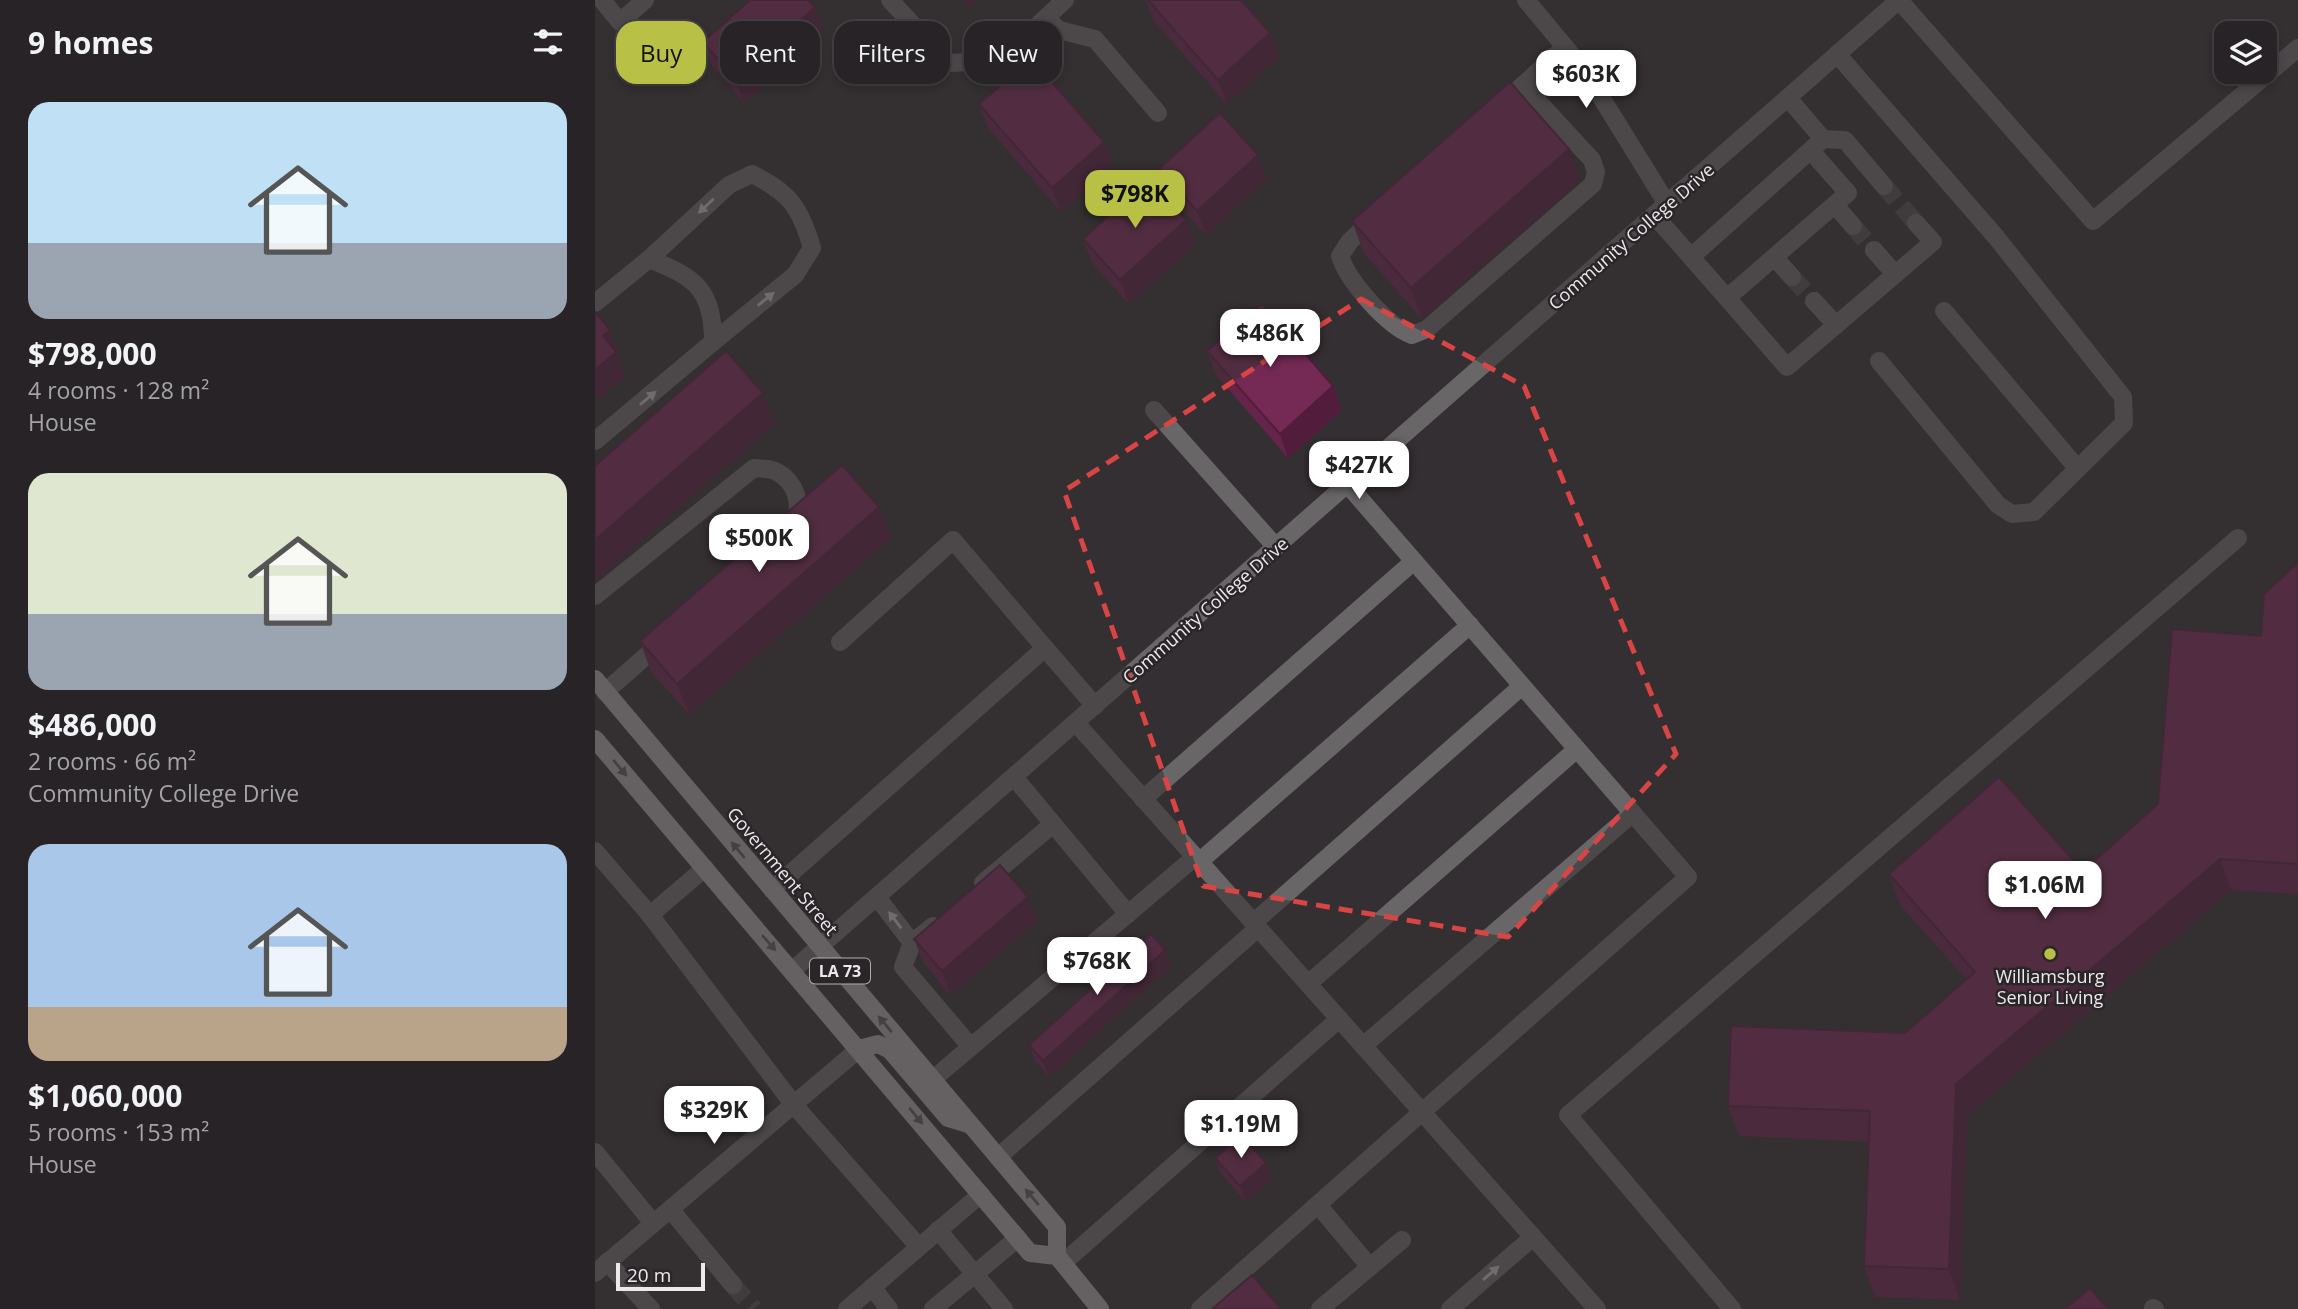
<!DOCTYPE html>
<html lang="en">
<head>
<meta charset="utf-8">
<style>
	:root { --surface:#272326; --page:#332f32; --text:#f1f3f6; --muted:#a4a4a7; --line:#434043; --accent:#b9c046 }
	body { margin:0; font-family:"Open Sans",sans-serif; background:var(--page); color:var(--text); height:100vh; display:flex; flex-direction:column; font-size:26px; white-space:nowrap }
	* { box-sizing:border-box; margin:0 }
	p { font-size:23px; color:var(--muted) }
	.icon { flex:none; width:38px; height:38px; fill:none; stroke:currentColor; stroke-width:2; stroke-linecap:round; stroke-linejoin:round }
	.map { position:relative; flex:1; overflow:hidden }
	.details { display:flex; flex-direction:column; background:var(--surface); width:595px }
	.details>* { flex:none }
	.top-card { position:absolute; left:21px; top:21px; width:665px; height:63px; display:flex; gap:14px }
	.buttons { position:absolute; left:1619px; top:21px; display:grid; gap:14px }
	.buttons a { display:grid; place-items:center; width:63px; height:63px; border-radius:14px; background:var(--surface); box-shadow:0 4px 10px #0003,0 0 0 2px var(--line); font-size:35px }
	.scale { position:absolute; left:21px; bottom:18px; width:89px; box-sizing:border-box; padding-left:7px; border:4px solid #ede9eb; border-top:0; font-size:19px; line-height:24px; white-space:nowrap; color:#ede9eb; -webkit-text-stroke:5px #2a2528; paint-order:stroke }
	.price { position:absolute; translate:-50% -60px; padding:0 16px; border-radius:14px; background:#fff; color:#222; font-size:23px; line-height:46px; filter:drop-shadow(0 2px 4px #0008) }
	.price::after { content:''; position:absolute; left:50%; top:42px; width:21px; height:16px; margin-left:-10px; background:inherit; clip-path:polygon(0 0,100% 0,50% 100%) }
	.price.selected { background:var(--accent); color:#111 }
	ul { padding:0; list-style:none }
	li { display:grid; align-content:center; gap:14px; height:371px; padding:0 28px }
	li span { display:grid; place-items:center; height:217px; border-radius:21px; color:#555 }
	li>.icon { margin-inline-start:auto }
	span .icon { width:126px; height:126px; fill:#fffc; stroke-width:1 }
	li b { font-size:30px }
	h2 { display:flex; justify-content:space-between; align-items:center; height:84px; padding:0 28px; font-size:30px }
	.pill { padding:0 24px; border-radius:21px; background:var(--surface); box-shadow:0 4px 10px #0003,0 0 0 2px var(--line); font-size:24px; line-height:63px }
	.pill.selected { background:var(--accent); color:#111 }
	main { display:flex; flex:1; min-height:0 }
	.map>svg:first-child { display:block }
</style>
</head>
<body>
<main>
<section class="details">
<h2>9 homes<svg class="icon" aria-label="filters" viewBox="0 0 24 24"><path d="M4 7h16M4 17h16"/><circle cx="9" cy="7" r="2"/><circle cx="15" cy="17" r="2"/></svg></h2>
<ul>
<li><span style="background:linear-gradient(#bfe0f5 65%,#9aa5b1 0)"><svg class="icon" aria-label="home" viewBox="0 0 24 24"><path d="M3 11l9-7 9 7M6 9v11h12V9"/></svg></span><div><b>$798,000</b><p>4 rooms · 128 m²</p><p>House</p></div></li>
<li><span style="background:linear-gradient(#dfe7d0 65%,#9aa5b1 0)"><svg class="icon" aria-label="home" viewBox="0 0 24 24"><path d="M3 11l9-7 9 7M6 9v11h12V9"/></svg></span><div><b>$486,000</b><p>2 rooms · 66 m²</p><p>Community College Drive</p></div></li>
<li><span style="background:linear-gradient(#a9c7e8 75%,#b9a48a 0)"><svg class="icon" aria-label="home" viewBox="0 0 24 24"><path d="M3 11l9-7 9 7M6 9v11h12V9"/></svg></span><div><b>$1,060,000</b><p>5 rooms · 153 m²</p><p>House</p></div></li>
</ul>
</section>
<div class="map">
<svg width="1703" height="1309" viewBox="0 0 1703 1309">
	<rect width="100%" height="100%" fill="#342f32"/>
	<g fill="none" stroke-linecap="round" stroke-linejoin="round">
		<!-- minor-tunnel -->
		<g stroke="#504b4e" stroke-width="18" stroke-dasharray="18 9" stroke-linecap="butt">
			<polyline points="1289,186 1321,223"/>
			<polyline points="1258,226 1279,250"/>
			<polyline points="1197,277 1219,301"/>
			<polyline points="138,1285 159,1309"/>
		</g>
		<!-- minor -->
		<g stroke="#696668" stroke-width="18">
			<polyline points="7,0 25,22 50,0"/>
			<polyline points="295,0 353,63 404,61 470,0"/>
			<polyline points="931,0 990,71 1072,204"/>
			<polyline points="1304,0 1498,221 1703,48"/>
			<polyline points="451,18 464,30 500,39 563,113"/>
			<polyline points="1242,54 1401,237 1528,397 1529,423 1439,512 1417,514 1403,505 1284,361"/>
			<polyline points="905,106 970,47"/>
			<polyline points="1228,139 1250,140 1289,186"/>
			<polyline points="1240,205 1258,226"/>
			<polyline points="1059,215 1096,257 1228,139 1193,98"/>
			<path d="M778,220l-23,21 -10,15c8,25 47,70 72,79l15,-6 166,-145 3,-12 -4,-12 -69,-75"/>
			<polyline points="1279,250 1300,274"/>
			<polyline points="1096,257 1132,298 1253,193 1216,151"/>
			<polyline points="1180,258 1197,277"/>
			<path d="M54,259l80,-74 23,-11c38,19 48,33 60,74l-17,27 -82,67"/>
			<polyline points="1132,298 1192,367 1338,242 1321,223"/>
			<polyline points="1219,301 1241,325"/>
			<path d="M0,303l54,-44c46,18 64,30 64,83l-118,99"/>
			<polyline points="1349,311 1483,469"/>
			<polyline points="559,410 681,547"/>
			<path d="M0,596l159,-128c7,1 17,0 23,4 19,10 25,32 18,50"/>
			<polyline points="245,642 358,540 450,648"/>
			<polyline points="10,692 68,641"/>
			<polyline points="481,723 827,1112 1093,877 753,485"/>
			<polyline points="419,777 533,914"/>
			<polyline points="548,799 819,561"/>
			<polyline points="0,851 55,915 199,1105 324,1247"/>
			<polyline points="604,862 875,625"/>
			<polyline points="388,883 458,824"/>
			<polyline points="177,890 450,648 500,706"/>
			<polyline points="282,897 317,943"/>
			<polyline points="55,915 110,868"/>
			<polyline points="658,923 927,686"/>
			<polyline points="338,926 317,943 308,967 376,1047"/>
			<polyline points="198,970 1304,0"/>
			<polyline points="713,984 982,749"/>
			<polyline points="768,1046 1038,813"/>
			<polyline points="337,1080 600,857"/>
			<polyline points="0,1152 58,1223"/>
			<polyline points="403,1157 663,928"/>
			<polyline points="723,1205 775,1267"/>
			<polyline points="75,1209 138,1285"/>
			<polyline points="343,1230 409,1309"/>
			<polyline points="12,1262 56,1309"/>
			<polyline points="468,1263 744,1019"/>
			<polyline points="0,1273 264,1049"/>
			<polyline points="277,1287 294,1309"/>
			<polyline points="1558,1308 1560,1309"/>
			<polyline points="252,1309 386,1194"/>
			<polyline points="338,1309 423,1238"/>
			<polyline points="605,1309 827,1112 1002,1309"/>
			<polyline points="725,1309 807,1240"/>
			<polyline points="855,1309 938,1237"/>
			<polyline points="1137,1309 973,1115 1643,538"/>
		</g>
		<!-- major -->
		<g stroke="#a09b9d" stroke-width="18">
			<polyline points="0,679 462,1227 462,1256"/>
			<polyline points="0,739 435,1253 462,1256 505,1309"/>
			<polyline points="264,1049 283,1044 295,1050 353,1118 376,1125"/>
		</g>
	</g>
	<!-- wall -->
	<g fill="#652449">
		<polygon points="551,0 646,0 675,33 684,57 632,104 559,21"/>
		<polygon points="220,7 229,31 149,102 117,66 108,42"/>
		<polygon points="384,104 509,142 518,166 466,212 393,128"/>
		<polygon points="564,169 672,179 611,235 572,193"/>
		<polygon points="985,180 827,319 768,252 757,221"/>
		<polygon points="488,239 600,244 534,304 497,263"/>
		<polygon points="612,351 747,410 693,458 621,375"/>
		<polygon points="284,507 296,538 94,714 56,672 45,641"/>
		<polygon points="1703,563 1703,894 1636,890 1372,1115 1365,1300 1280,1297 1269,1266 1274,1142 1144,1136 1133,1106 1310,1033 1371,979 1305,905 1294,874 1488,871 1563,804 1666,636"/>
		<polygon points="442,921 355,995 328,962 319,939"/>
		<polygon points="576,966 454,1077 440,1061 434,1045"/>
		<polygon points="620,1158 677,1180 651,1202 626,1174"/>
	</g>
	<!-- shaded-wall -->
	<g fill="#521d3c">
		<polygon points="370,0 381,0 373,7"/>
		<polygon points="220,7 229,31 149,102 140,79"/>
		<polygon points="675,33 684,57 632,104 623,80"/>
		<polygon points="509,142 518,166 466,212 457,188"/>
		<polygon points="974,149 985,180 827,319 816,288"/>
		<polygon points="663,155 672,179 611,235 602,211"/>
		<polygon points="591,220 600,244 534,304 525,280"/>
		<polygon points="15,330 24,354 22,355 30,376 0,402 0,370 8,336"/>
		<polygon points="738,386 747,410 693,458 685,434"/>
		<polygon points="168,393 179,424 0,581 0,540"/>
		<polygon points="284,507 296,538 94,714 82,684"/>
		<polygon points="1625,859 1636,890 1372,1115 1365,1300 1354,1269 1361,1084"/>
		<polygon points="433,897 442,921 355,995 347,971"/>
		<polygon points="570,950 576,966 454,1077 448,1061"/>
		<polygon points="671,1163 677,1180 651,1202 645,1186"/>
	</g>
	<!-- building -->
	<g fill="#752a55" stroke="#521d3c" stroke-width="2">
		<polygon points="155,0 213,0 220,7 140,79 108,42"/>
		<polygon points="553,0 646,0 675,33 623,80"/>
		<polygon points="437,59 509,142 457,188 384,104"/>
		<polygon points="915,82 974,149 816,288 757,221"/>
		<polygon points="625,113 663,155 602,211 564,169"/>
		<polygon points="554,179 591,220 525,280 488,239"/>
		<polygon points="667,304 738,386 685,434 612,351"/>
		<polygon points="0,312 15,330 8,336 21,352 0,370"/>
		<polygon points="131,351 168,393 0,540 0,466"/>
		<polygon points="247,465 284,507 82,684 45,641"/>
		<polygon points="1703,563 1703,864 1625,859 1361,1084 1354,1269 1269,1266 1275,1111 1133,1106 1136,1026 1310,1033 1380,972 1294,874 1404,777 1488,871 1563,804 1577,629 1666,636 1669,594"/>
		<polygon points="405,865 433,897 347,971 319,939"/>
		<polygon points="556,934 570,950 448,1061 434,1045"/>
		<polygon points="647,1135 671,1163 645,1186 620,1158"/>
		<polygon points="657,1275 686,1309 617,1309"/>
		<polygon points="1495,1288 1513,1309 1470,1309"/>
	</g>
	<!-- one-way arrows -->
	<defs><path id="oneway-solid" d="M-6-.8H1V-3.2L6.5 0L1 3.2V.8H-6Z" transform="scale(1.75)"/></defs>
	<g fill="#b8b5b7">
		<use href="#oneway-solid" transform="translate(111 206) rotate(137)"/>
		<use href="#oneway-solid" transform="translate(171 299) rotate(-39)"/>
		<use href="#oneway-solid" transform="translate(53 398) rotate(-40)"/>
		<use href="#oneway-solid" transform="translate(300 920) rotate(-127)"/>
		<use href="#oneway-solid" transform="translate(896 1273) rotate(-41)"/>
	</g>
	<g fill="#595457">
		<use href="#oneway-solid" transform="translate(25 768) rotate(50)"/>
		<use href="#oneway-solid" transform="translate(143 850) rotate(-130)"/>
		<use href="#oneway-solid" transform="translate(174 943) rotate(49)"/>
		<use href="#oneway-solid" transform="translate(290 1024) rotate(-130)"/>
		<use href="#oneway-solid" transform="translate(321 1116) rotate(50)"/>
		<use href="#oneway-solid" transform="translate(437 1197) rotate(-130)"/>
	</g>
	<!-- marked area -->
	<path d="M0 0H1703V1309H0ZM766,299l163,87 152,368 -168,183 -305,-51 -139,-395z" fill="#342f32" fill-opacity=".55" fill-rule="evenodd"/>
	<path fill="none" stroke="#d94545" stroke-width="5" stroke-dasharray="14 9" stroke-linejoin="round" d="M766,299l163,87 152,368 -168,183 -305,-51 -139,-395z"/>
	<!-- markers -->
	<circle fill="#b9c046" stroke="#2a2528" stroke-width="2.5" cx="1455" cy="954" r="7"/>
	<g text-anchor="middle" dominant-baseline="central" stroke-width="5" stroke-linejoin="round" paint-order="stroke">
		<!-- shield labels -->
		<rect fill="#2a2528" stroke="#b2aeb0" stroke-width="2" x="215" y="958.5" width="60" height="25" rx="5"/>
		<g font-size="16" font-weight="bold" fill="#ede9eb">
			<text x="245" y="971">LA 73</text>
		</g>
		<!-- street labels -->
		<g font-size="18" fill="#ede9eb" stroke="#2a2528">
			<text transform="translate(1036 236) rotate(-41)">Community College Drive</text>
			<text transform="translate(610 610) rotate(-41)">Community College Drive</text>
			<text transform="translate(188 871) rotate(50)">Government Street</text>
		</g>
		<!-- poi labels -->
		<g font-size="18" fill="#ede9eb" stroke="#2a2528">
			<text x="1455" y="976">Williamsburg<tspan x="1455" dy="21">Senior Living</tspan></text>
		</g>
	</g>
</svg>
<div class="buttons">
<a><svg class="icon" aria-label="layers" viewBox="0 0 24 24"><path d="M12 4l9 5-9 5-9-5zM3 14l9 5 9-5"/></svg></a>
</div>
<div class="scale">20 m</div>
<b class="price" style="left:991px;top:110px">$603K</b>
<b class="price selected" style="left:540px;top:230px">$798K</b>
<b class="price" style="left:675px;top:369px">$486K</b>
<b class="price" style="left:764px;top:501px">$427K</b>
<b class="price" style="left:164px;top:574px">$500K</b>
<b class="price" style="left:1450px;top:921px">$1.06M</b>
<b class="price" style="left:502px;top:997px">$768K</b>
<b class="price" style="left:119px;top:1146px">$329K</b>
<b class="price" style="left:646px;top:1160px">$1.19M</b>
<div class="top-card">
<a class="pill selected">Buy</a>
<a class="pill">Rent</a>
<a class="pill">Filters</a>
<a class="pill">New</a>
</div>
</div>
</main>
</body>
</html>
